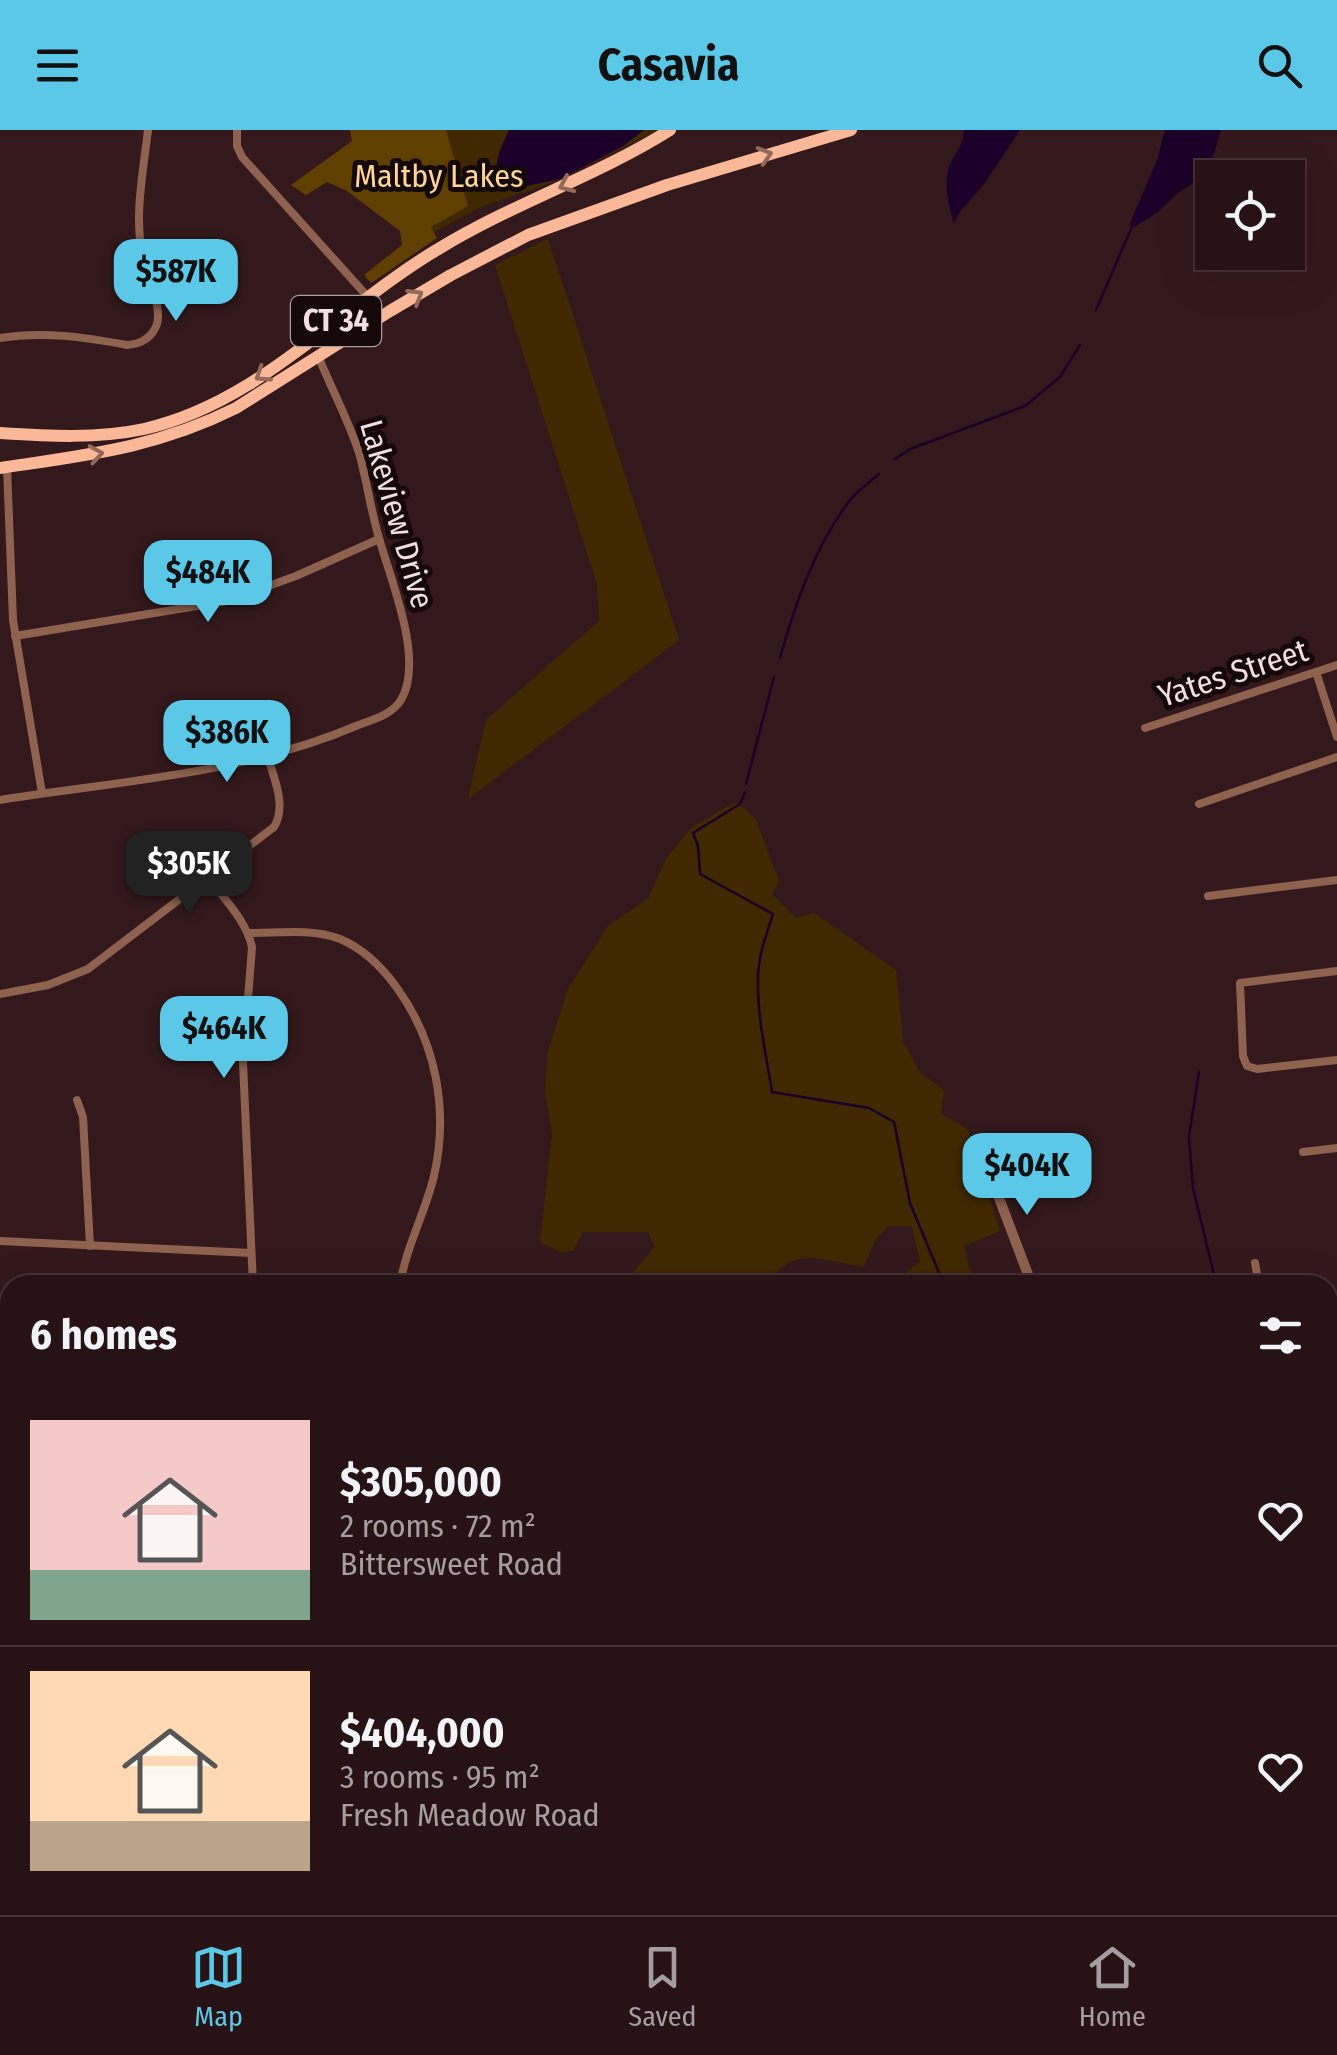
<!DOCTYPE html>
<html lang="en">
<head>
<meta charset="utf-8">
<style>
	:root { --surface:#271315; --page:#2f1c1e; --text:#f1f3f6; --muted:#a49ea0; --line:#433234; --accent:#5bc8e7 }
	body { margin:0; font-family:"Fira Sans Condensed",sans-serif; background:var(--page); color:var(--text); height:100vh; display:flex; flex-direction:column; font-size:38px; white-space:nowrap }
	* { box-sizing:border-box; margin:0 }
	p { font-size:32px; color:var(--muted) }
	.icon { flex:none; width:55px; height:55px; fill:none; stroke:currentColor; stroke-width:2; stroke-linecap:round; stroke-linejoin:round }
	.map { position:relative; flex:1; overflow:hidden }
	.drawer { position:absolute; left:0px; top:1145px; width:1338px; height:640px; display:flex; flex-direction:column; background:var(--surface); border-radius:30px 30px 0 0; box-shadow:0 10px 40px #0002,0 0 0 2px var(--line) }
	.drawer>* { flex:none }
	.fabs { position:absolute; left:1195px; top:30px; display:grid; gap:20px }
	.fabs a { display:grid; place-items:center; width:110px; height:110px; border-radius:0px; background:var(--surface); box-shadow:0 10px 40px #0002,0 0 0 2px var(--line); font-size:50px }
	.price { position:absolute; translate:-50% -85px; padding:0 22px; border-radius:20px; background:var(--accent); color:#111; font-size:32px; line-height:65px; filter:drop-shadow(0 2px 5px #0008) }
	.price::after { content:''; position:absolute; left:50%; top:60px; width:30px; height:22px; margin-left:-15px; background:inherit; clip-path:polygon(0 0,100% 0,50% 100%) }
	.price.active { background:#222; color:#fff }
	ul { padding:0; list-style:none }
	li { display:flex; align-items:center; gap:30px; height:250px; padding:0 30px }
	li+li { border-top:2px solid var(--line) }
	li span { display:grid; place-items:center; flex:none; width:280px; height:200px; border-radius:0px; color:#555 }
	li>.icon { margin-inline-start:auto }
	span .icon { width:120px; height:120px; fill:#fffc; stroke-width:1 }
	li b { font-size:42px }
	h2 { display:flex; justify-content:space-between; align-items:center; height:120px; padding:0 30px; font-size:42px }
	header { display:flex; justify-content:space-between; align-items:center; height:130px; padding:0 30px; background:var(--accent); color:#111; font-size:45px; font-weight:700 }
	.tab-bar { display:flex; justify-content:space-around; align-items:center; height:140px; border-top:2px solid var(--line); background:var(--surface); font-size:28px; color:var(--muted) }
	.tab-bar a { display:grid; justify-items:center; gap:5px }
	.tab-bar .active { color:var(--accent) }
	.map>svg:first-child { display:block }
</style>
</head>
<body>
<header><svg class="icon" aria-label="menu" viewBox="0 0 24 24"><path d="M4 6h16M4 12h16M4 18h16"/></svg>Casavia<svg class="icon" aria-label="search" viewBox="0 0 24 24"><circle cx="10" cy="10" r="6"/><path d="M15 15l6 6"/></svg></header>
<div class="map">
<svg width="1337" height="1785" viewBox="0 0 1337 1785">
	<rect width="100%" height="100%" fill="#34191c"/>
	<!-- green -->
	<g fill="#402900">
		<polygon points="365,0 659,0 556,51 481,77 415,112"/>
		<polygon points="548,109 679,510 468,669 486,590 599,491 597,454 495,135"/>
		<path d="M733,673l7,1 16,16 23,61 -7,13 24,24 18,-5 82,57 7,71 17,32 24,17 -3,24 28,16 2,45 16,15 13,41 -36,15 7,29 -29,5 -36,-2v-6l14,-10 -8,-36h-24l-14,16 -10,25c-41,-6 -72,-24 -97,18h-145l33,-38 -7,-15h-65l-10,19 -13,1 -20,-10 12,-109 -7,-42 3,-40 20,-62 40,-63 40,-27 19,-42 25,-30z"/>
	</g>
	<!-- forest -->
	<polygon fill="#604000" points="350,0 446,0 468,76 431,97 437,108 371,153 364,145 402,115 400,101 347,61 327,52 306,65 291,55 352,11"/>
	<!-- water -->
	<g fill="#1c0029">
		<path d="M509,0h135l-21,16 -63,33 -58,12c-13,-17 -2,-43 7,-61z"/>
		<path d="M964,0h56l-36,54 -25,29 -5,11c-5,-18 -11,-38 -5,-57 6,-16 13,-16 15,-37z"/>
		<polygon points="1165,0 1221,0 1208,43 1178,63 1157,83 1131,99 1130,93 1157,30"/>
	</g>
	<g fill="none" stroke-linecap="round" stroke-linejoin="round">
		<!-- stream -->
		<g stroke="#1c0029" stroke-width="2.5">
			<polyline points="1096,180 1131,99"/>
			<polyline points="895,329 910,319 1025,276 1060,247 1080,215"/>
			<path d="M780,528c15,-54 35,-112 70,-158 8,-10 20,-18 29,-26"/>
			<polyline points="746,654 774,547"/>
			<path d="M745,662l-5,12 -47,29 5,13 2,28 73,40c-7,21 -15,43 -15,64 -1,38 8,76 14,114l97,16 25,14 16,81 32,77"/>
			<polyline points="1199,942 1189,1006 1193,1058 1214,1145 1214,1155"/>
			<polyline points="1328,1601 1337,1611"/>
		</g>
		<!-- minor -->
		<g stroke="#8e624e" stroke-width="8">
			<polyline points="237,0 237,16 242,27 368,167"/>
			<path d="M0,208c43,-7 84,-1 127,7 14,-1 25,-7 30,-21 5,-19 -9,-42 -13,-61 -11,-43 -1,-90 4,-133"/>
			<polyline points="7,337 13,490 42,663"/>
			<polyline points="15,506 227,471 296,446 379,409"/>
			<polyline points="1316,542 1337,607"/>
			<polyline points="1145,598 1337,535"/>
			<path d="M0,670c120,-19 243,-26 356,-74 15,-6 36,-11 45,-26 24,-40 -11,-122 -22,-162 -8,-27 -12,-55 -19,-82 -10,-33 -28,-66 -41,-98"/>
			<polyline points="1199,674 1337,627"/>
			<path d="M208,747c16,22 38,43 44,70l-9,116 10,222"/>
			<polyline points="1208,766 1337,750"/>
			<path d="M249,803c30,0 62,-5 91,6 24,10 42,28 57,49 39,54 52,122 37,188 -9,37 -28,71 -34,109"/>
			<polyline points="1337,841 1240,853 1243,926 1247,936 1257,939 1337,930"/>
			<path d="M0,864l48,-9 40,-16 186,-142c13,-21 0,-48 -6,-70"/>
			<polyline points="77,970 83,987 90,1116"/>
			<polyline points="1303,1022 1337,1018"/>
			<polyline points="0,1111 251,1123"/>
			<polyline points="1255,1133 1259,1155"/>
			<polyline points="1328,1174 1337,1170"/>
			<polyline points="1328,1308 1337,1302"/>
			<polyline points="1328,1413 1337,1406"/>
			<polyline points="1328,1499 1337,1520"/>
			<polyline points="0,1511 10,1504"/>
			<polyline points="1328,1671 1337,1675"/>
			<polyline points="0,1715 10,1721"/>
			<polyline points="12,1785 17,1775"/>
			<polyline points="231,1785 232,1775"/>
		</g>
		<!-- tertiary -->
		<g stroke="#8e624e" stroke-width="10">
			<polyline points="1008,1022 996,1060 1032,1155"/>
			<polyline points="1142,1785 1143,1775"/>
		</g>
		<!-- trunk -->
		<g stroke="#fab898" stroke-width="12">
			<path d="M0,303c48,3 97,6 144,-4 116,-26 197,-123 296,-181 74,-45 157,-72 230,-118"/>
			<path d="M0,338c87,-13 156,-20 236,-60l154,-97 61,-36 77,-40 139,-50 184,-55"/>
		</g>
	</g>
	<!-- one-way arrows -->
	<defs><path id="oneway-chevron" d="M-2-3.5L2.5 0L-2 3.5" fill="none" stroke-width="1.6" stroke-linecap="round" stroke-linejoin="round" transform="scale(2.5)"/></defs>
	<g stroke="#926958">
		<use href="#oneway-chevron" transform="translate(765 25) rotate(-17)"/>
		<use href="#oneway-chevron" transform="translate(566 55) rotate(156)"/>
		<use href="#oneway-chevron" transform="translate(416 166) rotate(-31)"/>
		<use href="#oneway-chevron" transform="translate(262 245) rotate(147)"/>
		<use href="#oneway-chevron" transform="translate(96 324) rotate(-9)"/>
	</g>
	<g text-anchor="middle" dominant-baseline="central" stroke-width="10" stroke-linejoin="round" paint-order="stroke">
		<!-- shield labels -->
		<rect fill="#140809" stroke="#af9e9f" stroke-width="2.5" x="291" y="166" width="90" height="50" rx="8"/>
		<g font-size="30" font-weight="bold" fill="#f1dedf">
			<text x="336" y="191">CT 34</text>
		</g>
		<!-- park labels -->
		<g font-size="32" fill="#ffd698" stroke="#140809">
			<text x="439" y="46">Maltby Lakes</text>
		</g>
		<!-- street labels -->
		<g font-size="32" fill="#f1dedf" stroke="#140809">
			<text transform="translate(397 384) rotate(74)">Lakeview Drive</text>
			<text transform="translate(1233 543) rotate(-18)">Yates Street</text>
		</g>
	</g>
</svg>
<div class="fabs">
<a><svg class="icon" aria-label="locate" viewBox="0 0 24 24"><circle cx="12" cy="12" r="6"/><path d="M12 2v4M12 18v4M2 12h4M18 12h4"/></svg></a>
</div>
<b class="price" style="left:176px;top:194px">$587K</b>
<b class="price" style="left:208px;top:495px">$484K</b>
<b class="price" style="left:227px;top:655px">$386K</b>
<b class="price active" style="left:189px;top:786px">$305K</b>
<b class="price" style="left:224px;top:951px">$464K</b>
<b class="price" style="left:1027px;top:1088px">$404K</b>
<section class="drawer">
<h2>6 homes<svg class="icon" aria-label="filters" viewBox="0 0 24 24"><path d="M4 7h16M4 17h16"/><circle cx="9" cy="7" r="2"/><circle cx="15" cy="17" r="2"/></svg></h2>
<ul>
<li><span style="background:linear-gradient(#f6c9c9 75%,#7fa58c 0)"><svg class="icon" aria-label="home" viewBox="0 0 24 24"><path d="M3 11l9-7 9 7M6 9v11h12V9"/></svg></span><div><b>$305,000</b><p>2 rooms · 72 m²</p><p>Bittersweet Road</p></div><svg class="icon" aria-label="heart" viewBox="0 0 24 24"><path d="M12 20l-8-8c-3-5 5-10 8-4 3-6 11-1 8 4z"/></svg></li>
<li><span style="background:linear-gradient(#ffd9b3 75%,#b9a48a 0)"><svg class="icon" aria-label="home" viewBox="0 0 24 24"><path d="M3 11l9-7 9 7M6 9v11h12V9"/></svg></span><div><b>$404,000</b><p>3 rooms · 95 m²</p><p>Fresh Meadow Road</p></div><svg class="icon" aria-label="heart" viewBox="0 0 24 24"><path d="M12 20l-8-8c-3-5 5-10 8-4 3-6 11-1 8 4z"/></svg></li>
</ul>
</section>
</div>
<nav class="tab-bar">
<a class="active"><svg class="icon" aria-label="map" viewBox="0 0 24 24"><path d="M3 6l6-2 6 2 6-2v14l-6 2-6-2-6 2zM9 4v14M15 6v14"/></svg>Map</a>
<a><svg class="icon" aria-label="saved" viewBox="0 0 24 24"><path d="M7 4h10v16l-5-4-5 4z"/></svg>Saved</a>
<a><svg class="icon" aria-label="home" viewBox="0 0 24 24"><path d="M3 11l9-7 9 7M6 9v11h12V9"/></svg>Home</a>
</nav>
</body>
</html>
